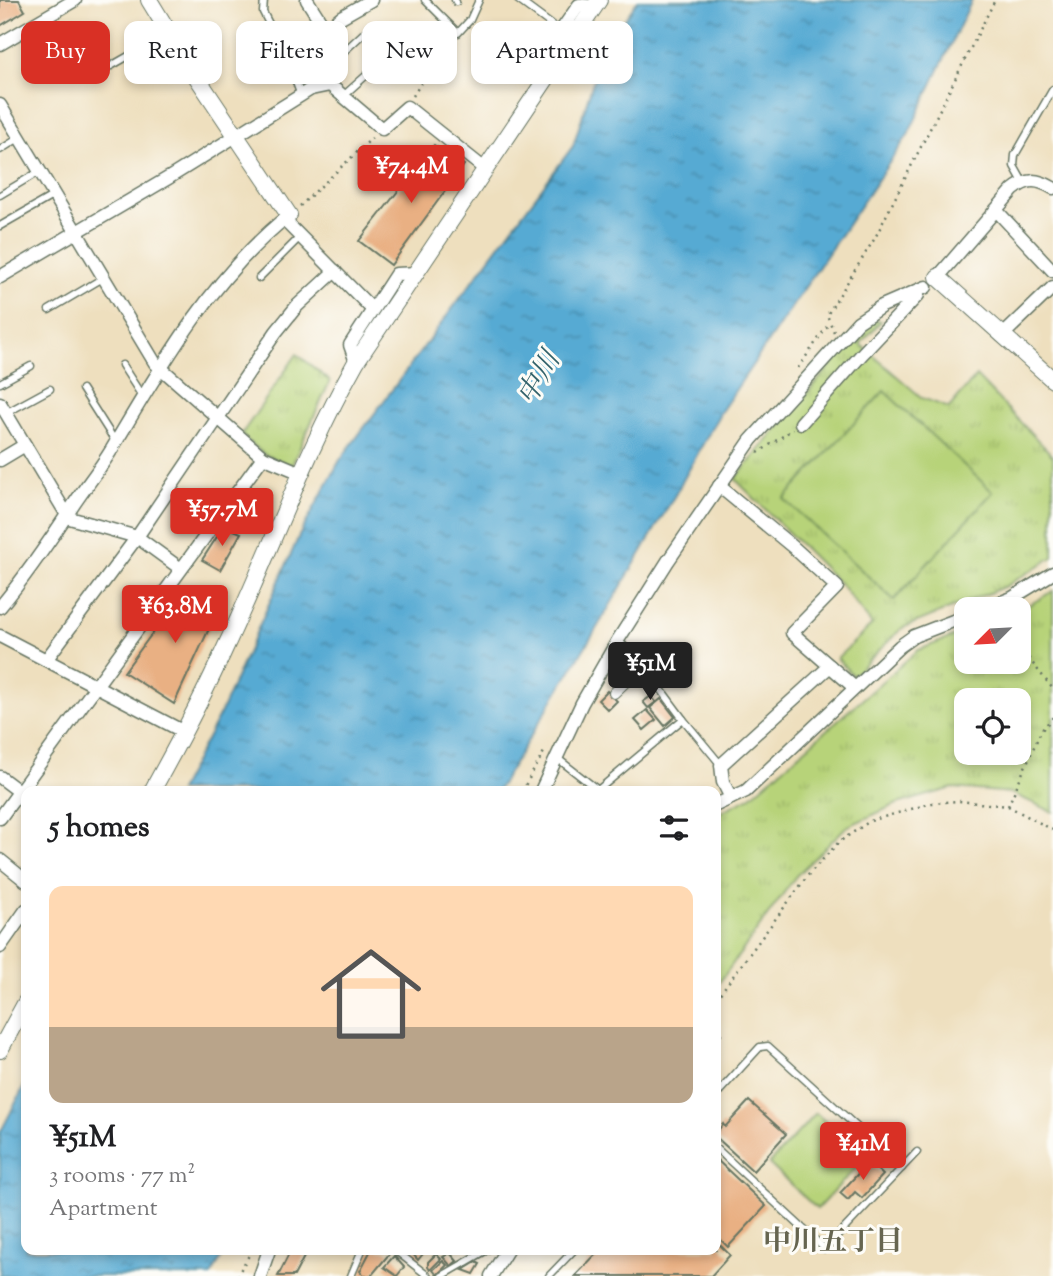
<!DOCTYPE html>
<html lang="en">
<head>
<meta charset="utf-8">
<style>
	:root { --surface:#fff; --page:#f6f6f6; --text:#202124; --muted:#757577; --line:#e0e0e0; --accent:#d93025 }
	body { margin:0; font-family:"Sorts Mill Goudy","Noto Serif JP",serif; background:var(--page); color:var(--text); height:100vh; display:flex; flex-direction:column; font-size:26px; white-space:nowrap }
	* { box-sizing:border-box; margin:0 }
	p { font-size:23px; color:var(--muted) }
	.icon { flex:none; width:38px; height:38px; fill:none; stroke:currentColor; stroke-width:2; stroke-linecap:round; stroke-linejoin:round }
	.map { position:relative; flex:1; overflow:hidden }
	.details { position:absolute; left:21px; top:786px; width:700px; height:469px; display:flex; flex-direction:column; background:var(--surface); border-radius:14px; box-shadow:0 4px 10px #0003 }
	.details>* { flex:none }
	.hud { position:absolute; left:21px; top:21px; width:700px; height:63px; display:flex; gap:14px }
	.needle { width:46px; rotate:246deg }
	.fabs { position:absolute; left:954px; top:597px; display:grid; gap:14px }
	.fabs a { display:grid; place-items:center; width:77px; height:77px; border-radius:14px; background:var(--surface); box-shadow:0 4px 10px #0003; font-size:35px }
	.price { position:absolute; translate:-50% -60px; padding:0 16px; border-radius:7px; background:var(--accent); color:#fff; font-size:23px; line-height:46px; filter:drop-shadow(0 2px 4px #0008) }
	.price::after { content:''; position:absolute; left:50%; top:42px; width:21px; height:16px; margin-left:-10px; background:inherit; clip-path:polygon(0 0,100% 0,50% 100%) }
	.price.active { background:#222; color:#fff }
	ul { padding:0; list-style:none }
	li { display:grid; align-content:center; gap:14px; height:371px; padding:0 28px }
	li+li { border-top:2px solid var(--line) }
	li span { display:grid; place-items:center; height:217px; border-radius:14px; color:#555 }
	li>.icon { margin-inline-start:auto }
	span .icon { width:126px; height:126px; fill:#fffc; stroke-width:1 }
	li b { font-size:30px }
	h2 { display:flex; justify-content:space-between; align-items:center; height:84px; padding:0 28px; font-size:30px }
	.pill { padding:0 24px; border-radius:14px; background:var(--surface); box-shadow:0 4px 10px #0003; font-size:24px; line-height:63px }
	.pill.active { background:var(--accent); color:#fff }
	.map>svg:first-child { display:block }
</style>
</head>
<body>
<div class="map">
<svg width="1053" height="1276" viewBox="0 0 1053 1276">
	<defs>
		<pattern id="grass-tufts" width="24" height="20" patternUnits="userSpaceOnUse" patternTransform="scale(1.75)"><rect width="24" height="20" fill="#b7d379"/><path d="M3 7l-1-3M5 7V3M7 7l1-3M15 17l-1-3M17 17v-4M19 17l1-3" fill="none" stroke="#9db669"/></pattern>
		<pattern id="water-ripples" width="26" height="14" patternUnits="userSpaceOnUse" patternTransform="scale(1.75)"><rect width="26" height="14" fill="#57aad3"/><path d="M2 4q2-2 4 0t4 0M15 11q2-2 4 0t4 0" fill="none" stroke="#478cac"/></pattern>
	</defs>
	<rect width="100%" height="100%" fill="#fdfcf7"/>
	<filter id="ink" filterUnits="userSpaceOnUse"><feTurbulence type="fractalNoise" baseFrequency=".0143" numOctaves="2"/><feDisplacementMap in="SourceGraphic" scale="14" xChannelSelector="R" yChannelSelector="G"/><feConvolveMatrix kernelMatrix="1 2 1 2 8 2 1 2 1" color-interpolation-filters="sRGB"/></filter>
	<filter id="wash" filterUnits="userSpaceOnUse"><feTurbulence type="fractalNoise" baseFrequency=".00686" numOctaves="4" result="noise"/><feDisplacementMap in="SourceGraphic" scale="28" xChannelSelector="R" yChannelSelector="G"/><feGaussianBlur stdDeviation="1.57" result="paint"/><feColorMatrix in="noise" values="0 0 0 0 0 0 0 0 0 0 0 0 0 0 0 0 0 1.4 0 .05"/><feComposite in="paint" operator="in"/></filter>
	<g filter="url(#wash)">
		<rect width="100%" height="100%" fill="#eedfbe"/>
		<!-- grass -->
		<g fill="url(#grass-tufts)" stroke="#6b8856" stroke-width="2" fill-rule="evenodd">
			<polygon points="872,320 881,321 860,344 922,398 949,408 976,376 1053,456 1053,557 1006,586 902,628 853,676 837,658 872,625 842,586 735,479 853,339"/>
			<polygon points="297,354 330,381 292,465 265,455 241,435"/>
			<path d="M1053,591v221l-42,-19 -58,-5 -56,16 -51,23 -50,49 -80,111v-173l34,-17 168,-147 48,-18v30h52l1,-51zM1018,700v52h-52v-52z"/>
		</g>
		<!-- pitch -->
		<g fill="#b7d379" stroke="#6b8856" stroke-width="2">
			<polygon points="884,391 993,492 894,600 784,499"/>
			<polygon points="816,1113 865,1158 817,1209 769,1164"/>
		</g>
		<!-- water -->
		<g fill="url(#water-ripples)" stroke="#3b7484" stroke-width="2">
			<polygon points="638,0 972,0 908,135 720,413 675,495 598,626 497,791 179,791 221,712 299,536 340,460 573,146 602,53"/>
			<polygon points="26,1083 26,1250 226,1250 211,1276 0,1276 0,1133"/>
		</g>
		<g id="blocks">
			<!-- building -->
			<g fill="#e9b083">
				<polygon points="0,0 19,0 25,11 0,26"/>
				<polygon points="434,145 464,165 391,265 359,241"/>
				<polygon points="224,526 241,533 220,570 202,560"/>
				<polygon points="186,587 221,603 174,704 124,672"/>
				<polygon points="607,691 617,701 608,710 598,700"/>
				<polygon points="651,696 656,702 648,708 643,702"/>
				<polygon points="661,699 675,717 665,726 650,708"/>
				<polygon points="647,710 656,720 644,730 635,720"/>
				<polygon points="749,1101 786,1134 753,1171 716,1137 716,1133 723,1124 725,1127"/>
				<polygon points="716,1159 766,1206 728,1247 716,1235"/>
				<polygon points="869,1162 883,1175 862,1198 855,1192 848,1200 840,1193"/>
				<polygon points="716,1241 730,1255 711,1276 575,1276 600,1250 716,1250"/>
				<polygon points="291,1250 301,1250 306,1253 294,1276 278,1276"/>
				<polygon points="371,1250 385,1250 390,1253 371,1276 365,1276 360,1271"/>
				<polygon points="413,1250 426,1250 418,1260 411,1252"/>
				<polygon points="450,1253 457,1261 451,1266 443,1257"/>
				<polygon points="436,1254 441,1259 430,1270 428,1267 428,1262"/>
				<polygon points="394,1256 404,1267 397,1276 384,1267"/>
				<polygon points="443,1261 447,1265 437,1275 433,1270"/>
				<polygon points="476,1262 480,1264 474,1274 463,1270"/>
			</g>
		</g>
	</g>
	<g filter="url(#ink)">
		<use href="#blocks" fill-opacity="0" stroke="#677664" stroke-width="2"/>
		<g fill="none" stroke-linecap="round" stroke-linejoin="round">
			<!-- service casing -->
			<g stroke="#677664" stroke-width="9">
				<g id="service">
					<polyline points="264,0 263,12 289,63 301,96"/>
					<polyline points="425,0 458,33 470,20 479,0"/>
					<polyline points="455,0 456,2"/>
					<polyline points="518,0 560,31"/>
					<polyline points="111,66 167,34"/>
					<polyline points="321,87 326,68 366,31"/>
					<polyline points="343,96 379,64"/>
					<polyline points="0,150 19,138"/>
					<polyline points="1023,182 1014,166 1015,155 1053,89"/>
					<polyline points="0,195 40,171"/>
					<polyline points="0,226 54,195"/>
					<polyline points="259,278 301,236"/>
					<polyline points="49,310 103,278"/>
					<polyline points="122,365 142,396"/>
					<polyline points="0,383 31,366"/>
					<polyline points="82,389 115,441"/>
					<polyline points="6,413 50,389"/>
					<polyline points="618,640 643,665 683,719 721,765"/>
					<polyline points="557,758 598,790 683,719"/>
					<polyline points="716,1095 760,1047 768,1046 902,1168"/>
					<polyline points="716,1148 825,1249 917,1152"/>
					<polyline points="395,1250 428,1276"/>
					<polyline points="351,1276 362,1250"/>
					<polyline points="442,1276 487,1250"/>
					<polyline points="549,1276 574,1250"/>
				</g>
			</g>
			<!-- pedestrian casing -->
			<g stroke="#677664" stroke-width="12">
				<polyline id="pedestrian" points="614,693 643,665"/>
			</g>
			<!-- minor casing -->
			<g stroke="#677664" stroke-width="15">
				<g id="minor">
					<polyline points="307,0 326,30 341,17 371,0"/>
					<polyline points="0,44 75,0"/>
					<polyline points="550,74 544,55 579,5 595,7"/>
					<polyline points="0,105 155,363 263,457 301,473"/>
					<polyline points="996,210 1053,271"/>
					<polyline points="284,220 372,309"/>
					<polyline points="0,277 170,177 311,89 330,85 382,129 407,107 486,170"/>
					<path d="M938,277l75,-87c15,-12 24,-11 40,-2"/>
					<polyline points="1002,336 1053,287"/>
					<polyline points="356,362 350,345 396,274 417,273"/>
					<polyline points="0,403 67,515"/>
					<polyline points="801,423 863,353 918,295"/>
					<polyline points="0,460 25,445"/>
					<polyline points="719,486 793,547 837,587 792,633 855,688"/>
					<polyline points="66,517 137,537 181,569"/>
					<path d="M0,607c27,-32 51,-68 74,-103 14,-21 30,-40 42,-62 48,-81 98,-167 173,-227"/>
					<polyline points="983,609 1012,598 1053,573"/>
					<polyline points="0,636 184,732"/>
					<polyline points="46,660 137,537 276,332 297,306 335,271"/>
					<polyline points="0,777 20,792"/>
					<polyline points="541,791 582,703 618,640 668,561 751,440 858,322 882,306 926,287"/>
					<polyline points="731,798 723,782 721,765 830,666"/>
					<polyline points="716,805 746,791 900,646 914,636 966,616"/>
					<polyline points="0,818 263,457"/>
					<polyline points="0,860 26,881"/>
					<polyline points="0,947 26,910"/>
					<polyline points="260,1276 269,1250"/>
					<polyline points="491,1276 507,1250"/>
				</g>
			</g>
			<!-- tertiary casing -->
			<g stroke="#677664" stroke-width="18">
				<g id="tertiary">
					<polyline points="149,0 190,67 289,215"/>
					<polyline points="938,277 1053,380"/>
					<path d="M152,791c26,-47 51,-94 73,-143 45,-95 79,-194 131,-286l243,-362"/>
					<polyline points="0,1050 26,1002"/>
				</g>
			</g>
			<!-- path -->
			<g stroke="#677664" stroke-width="2.5" stroke-dasharray="2 5" stroke-linecap="butt">
				<polyline points="413,96 432,65 454,39"/>
				<polyline points="300,206 372,138"/>
				<polyline points="834,332 827,315 875,238 995,0"/>
				<polyline points="798,368 830,322"/>
				<polyline points="758,453 793,429"/>
				<polyline points="1018,649 1026,655 1053,689"/>
				<polyline points="522,791 544,752"/>
				<polyline points="1008,806 1041,731 1053,717"/>
				<polyline points="716,999 809,874 839,842 870,821 932,803 959,801 1008,806 1053,830"/>
				<polyline points="716,1029 721,1034 716,1041"/>
				<polyline points="308,1250 309,1250"/>
				<polyline points="237,1276 252,1250"/>
			</g>
			<!-- service -->
			<use href="#service" stroke="#fff" stroke-width="6"/>
			<!-- pedestrian -->
			<use href="#pedestrian" stroke="#fff" stroke-width="10"/>
			<!-- minor -->
			<use href="#minor" stroke="#fff" stroke-width="12"/>
			<!-- tertiary -->
			<use href="#tertiary" stroke="#fff" stroke-width="16"/>
		</g>
	</g>
	<g text-anchor="middle" dominant-baseline="central" stroke-width="6" stroke-linejoin="round" paint-order="stroke">
		<!-- water labels -->
		<g font-size="28" font-style="italic" fill="#33636c" stroke="#fdfcf7">
			<text transform="translate(540 379) rotate(-60)">中川</text>
		</g>
		<!-- neighbourhood labels -->
		<g font-size="28" font-weight="bold" fill="#666550" stroke="#fdfcf7">
			<text x="833" y="1243">中川五丁目</text>
		</g>
	</g>
</svg>
<div class="fabs">
<a><svg class="needle" viewBox="-14 -14 28 28"><path d="M0-13l5 13h-10z" fill="#e53935"/><path d="M0 13l5-13h-10z" fill="#757577"/></svg></a>
<a><svg class="icon" aria-label="locate" viewBox="0 0 24 24"><circle cx="12" cy="12" r="6"/><path d="M12 2v4M12 18v4M2 12h4M18 12h4"/></svg></a>
</div>
<b class="price" style="left:411px;top:205px">¥74.4M</b>
<b class="price" style="left:222px;top:548px">¥57.7M</b>
<b class="price" style="left:175px;top:645px">¥63.8M</b>
<b class="price active" style="left:650px;top:702px">¥51M</b>
<b class="price" style="left:863px;top:1182px">¥41M</b>
<div class="hud">
<a class="pill active">Buy</a>
<a class="pill">Rent</a>
<a class="pill">Filters</a>
<a class="pill">New</a>
<a class="pill">Apartment</a>
</div>
<section class="details">
<h2>5 homes<svg class="icon" aria-label="filters" viewBox="0 0 24 24"><path d="M4 7h16M4 17h16"/><circle cx="9" cy="7" r="2"/><circle cx="15" cy="17" r="2"/></svg></h2>
<ul>
<li><span style="background:linear-gradient(#ffd9b3 65%,#b9a48a 0)"><svg class="icon" aria-label="home" viewBox="0 0 24 24"><path d="M3 11l9-7 9 7M6 9v11h12V9"/></svg></span><div><b>¥51M</b><p>3 rooms · 77 m²</p><p>Apartment</p></div></li>
</ul>
</section>
</div>
</body>
</html>
